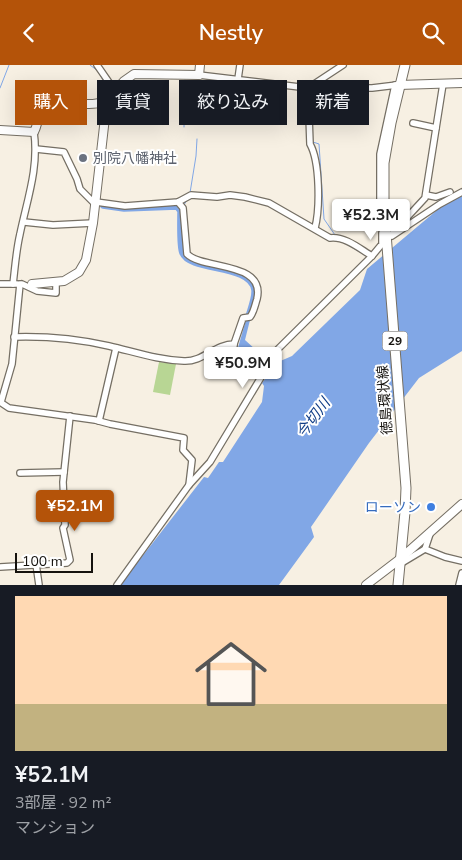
<!DOCTYPE html>
<html lang="ja">
<head>
<meta charset="utf-8">
<style>
	:root { --surface:#171b24; --page:#242831; --text:#f1f3f6; --muted:#9ea1a6; --accent:#b45309 }
	body { margin:0; font-family:"Nunito Sans","Noto Sans JP",sans-serif; background:var(--page); color:var(--text); height:100vh; display:flex; flex-direction:column; font-size:19px; white-space:nowrap }
	* { box-sizing:border-box; margin:0 }
	p { font-size:16px; color:var(--muted) }
	.icon { flex:none; width:28px; height:28px; fill:none; stroke:currentColor; stroke-width:2; stroke-linecap:round; stroke-linejoin:round }
	.map { position:relative; height:520px; overflow:hidden }
	.side { display:flex; flex-direction:column; background:var(--surface); flex:1 }
	.side>* { flex:none }
	.banner { position:absolute; left:15px; top:15px; width:432px; height:45px; display:flex; gap:10px }
	.scale { position:absolute; left:15px; bottom:12px; width:78px; box-sizing:border-box; padding-left:5px; border:2px solid #15120e; border-top:0; font-size:14px; line-height:18px; white-space:nowrap; color:#15120e; -webkit-text-stroke:4px #fff; paint-order:stroke }
	.price { position:absolute; translate:-50% -42px; padding:0 11px; border-radius:5px; background:#fff; color:#222; font-size:16px; line-height:32px; filter:drop-shadow(0 1px 2px #0008) }
	.price::after { content:''; position:absolute; left:50%; top:30px; width:15px; height:11px; margin-left:-8px; background:inherit; clip-path:polygon(0 0,100% 0,50% 100%) }
	.price.active { background:var(--accent); color:#fff }
	ul { padding:0; list-style:none }
	li { display:grid; align-content:center; gap:10px; height:265px; padding:0 15px }
	li span { display:grid; place-items:center; height:155px; border-radius:0px; color:#555 }
	li>.icon { margin-inline-start:auto }
	span .icon { width:90px; height:90px; fill:#fffc; stroke-width:1 }
	li b { font-size:21px }
	.chip { padding:0 18px; border-radius:0px; background:var(--surface); box-shadow:0 5px 20px #0002; font-size:18px; line-height:45px }
	.chip.active { background:var(--accent); color:#fff }
	header { display:flex; justify-content:space-between; align-items:center; height:65px; padding:0 15px; background:var(--accent); color:#fff; font-size:22px; font-weight:600 }
	.map>svg:first-child { display:block }
</style>
</head>
<body>
<header><svg class="icon" aria-label="back" viewBox="0 0 24 24"><path d="M15 5l-7 7 7 7"/></svg>Nestly<svg class="icon" aria-label="search" viewBox="0 0 24 24"><circle cx="10" cy="10" r="6"/><path d="M15 15l6 6"/></svg></header>
<div class="map">
<svg width="462" height="520" viewBox="0 0 462 520">
	<rect width="100%" height="100%" fill="#f7f0e3"/>
	<!-- green -->
	<polygon fill="#b8d694" points="159,297 176,299 170,330 153,327"/>
	<!-- water -->
	<g fill="#81a7e6">
		<polygon points="462,131 462,286 419,313 369,378 311,462 314,472 279,520 120,520 204,412 208,413 219,397 223,397 262,337 264,321 262,318 278,297 292,291 360,225 367,204 442,141"/>
		<polygon points="246,255 250,255 245,275 265,293 262,297 254,296 239,284 241,288 237,286"/>
	</g>
	<g fill="none" stroke-linecap="round" stroke-linejoin="round">
		<!-- stream -->
		<g stroke="#81a7e6" stroke-width="1">
			<polyline points="90,0 98,6 108,24"/>
			<polyline points="0,23 9,0"/>
			<polyline points="184,62 185,15"/>
			<polyline points="313,77 319,79 324,154 335,170"/>
			<polyline points="190,128 196,91 197,74"/>
			<polyline points="183,141 188,134"/>
			<polyline points="341,176 365,190"/>
			<polyline points="54,270 73,272"/>
			<polyline points="150,288 176,293"/>
		</g>
		<!-- canal -->
		<path stroke="#81a7e6" stroke-width="5.5" d="M103,141l21,3 53,-2 3,4c0,9 -1,36 2,42 8,20 68,11 72,37 1,8 -5,22 -7,30"/>
		<!-- street casing -->
		<g stroke="#756f64" stroke-width="8">
			<g id="street">
				<polyline points="97,0 115,26"/>
				<polyline points="199,10 308,23 372,23 397,20"/>
				<polyline points="238,14 240,0"/>
				<polyline points="413,58 436,63"/>
				<polyline points="36,84 64,87 77,114 80,124 95,139"/>
				<polyline points="426,130 436,132 450,127"/>
				<path d="M96,137l29,4 53,-4 13,-7 26,2 13,-2 15,2 24,6 61,35c15,-2 30,11 42,18"/>
				<polyline points="380,139 380,89 395,20"/>
				<polyline points="24,157 53,160 93,158"/>
				<path d="M315,163c5,-20 5,-66 -5,-84l-2,-56 35,-23"/>
				<polyline points="392,171 440,139 462,127"/>
				<polyline points="387,174 425,133 443,19"/>
				<polyline points="0,219 17,219"/>
				<path d="M13,219c2,-16 3,-33 7,-50 7,-34 19,-66 14,-102"/>
				<polyline points="22,219 37,226 56,228 56,218"/>
				<path d="M14,272c33,-1 64,2 95,9 26,6 49,14 75,15 19,1 31,-17 50,-17l9,-26 7,-1c4,-5 5,-12 7,-18 9,-38 -54,-29 -70,-45l-4,-46 -5,-6"/>
				<polyline points="234,279 233,293 245,303 259,299 266,304"/>
				<polyline points="0,337 9,343 95,355 110,359 184,373 183,385 192,395 189,420"/>
				<polyline points="1,337 12,299 20,219"/>
				<polyline points="99,356 116,283"/>
				<polyline points="20,408 64,407"/>
				<polyline points="430,469 425,484 445,492 462,496"/>
				<polyline points="36,499 39,520"/>
				<polyline points="400,499 425,484"/>
				<polyline points="0,502 67,498 70,495 63,463 65,460 63,417 70,351"/>
				<polyline points="117,520 189,420 210,397 266,304 276,292 275,287 372,191 382,179 382,168"/>
				<polyline points="459,520 462,508"/>
			</g>
		</g>
		<!-- secondary casing -->
		<g stroke="#756f64" stroke-width="10">
			<g id="secondary">
				<polyline points="399,20 462,18"/>
				<path d="M0,65l34,2c4,-7 3,-15 9,-21 16,-17 45,0 64,-11"/>
				<polyline points="32,219 64,216 79,207 86,195 93,158 107,35 124,16 134,9 199,10 200,0"/>
				<polyline points="366,520 400,494 462,439"/>
			</g>
		</g>
		<!-- primary casing -->
		<g stroke="#756f64" stroke-width="11">
			<polyline id="primary" points="398,520 405,447 406,423 384,143 384,98 391,58 405,0"/>
		</g>
		<!-- street -->
		<use href="#street" stroke="#fff" stroke-width="5.5"/>
		<!-- secondary -->
		<use href="#secondary" stroke="#fff" stroke-width="8"/>
		<!-- primary -->
		<use href="#primary" stroke="#fff" stroke-width="9"/>
	</g>
	<!-- markers -->
	<circle fill="#6b7280" stroke="#fff" stroke-width="2" cx="83" cy="93" r="5"/>
	<circle fill="#3f7fe0" stroke="#fff" stroke-width="2" cx="431" cy="442" r="5"/>
	<g text-anchor="middle" dominant-baseline="central" stroke-width="4" stroke-linejoin="round" paint-order="stroke">
		<!-- shield labels -->
		<rect fill="#fff" stroke="#5b5956" stroke-width="1" x="382.5" y="266.5" width="25" height="19" rx="4"/>
		<g font-size="12" font-weight="bold" fill="#15120e">
			<text x="395" y="276">29</text>
		</g>
		<!-- worship labels -->
		<g font-size="14" fill="#5b616d" stroke="#fff" text-anchor="start">
			<text x="93" y="93">別院八幡神社</text>
		</g>
		<!-- street labels -->
		<g font-size="14" fill="#15120e" stroke="#fff">
			<text transform="translate(385 335) rotate(-94)">徳島環状線</text>
		</g>
		<!-- shop labels -->
		<g font-size="14" fill="#366cbe" stroke="#fff" text-anchor="end">
			<text x="421" y="442">ローソン</text>
		</g>
		<!-- water labels -->
		<g font-size="15" font-style="italic" fill="#103d86" stroke="#fff">
			<text transform="translate(313 353) rotate(-53)">今切川</text>
		</g>
	</g>
</svg>
<div class="scale">100 m</div>
<b class="price" style="left:371px;top:176px">¥52.3M</b>
<b class="price" style="left:243px;top:324px">¥50.9M</b>
<b class="price active" style="left:75px;top:467px">¥52.1M</b>
<div class="banner">
<a class="chip active">購入</a>
<a class="chip">賃貸</a>
<a class="chip">絞り込み</a>
<a class="chip">新着</a>
</div>
</div>
<section class="side">
<ul>
<li><span style="background:linear-gradient(#ffd9b3 70%,#c2b280 0)"><svg class="icon" aria-label="home" viewBox="0 0 24 24"><path d="M3 11l9-7 9 7M6 9v11h12V9"/></svg></span><div><b>¥52.1M</b><p>3部屋 · 92 m²</p><p>マンション</p></div></li>
</ul>
</section>
</body>
</html>
